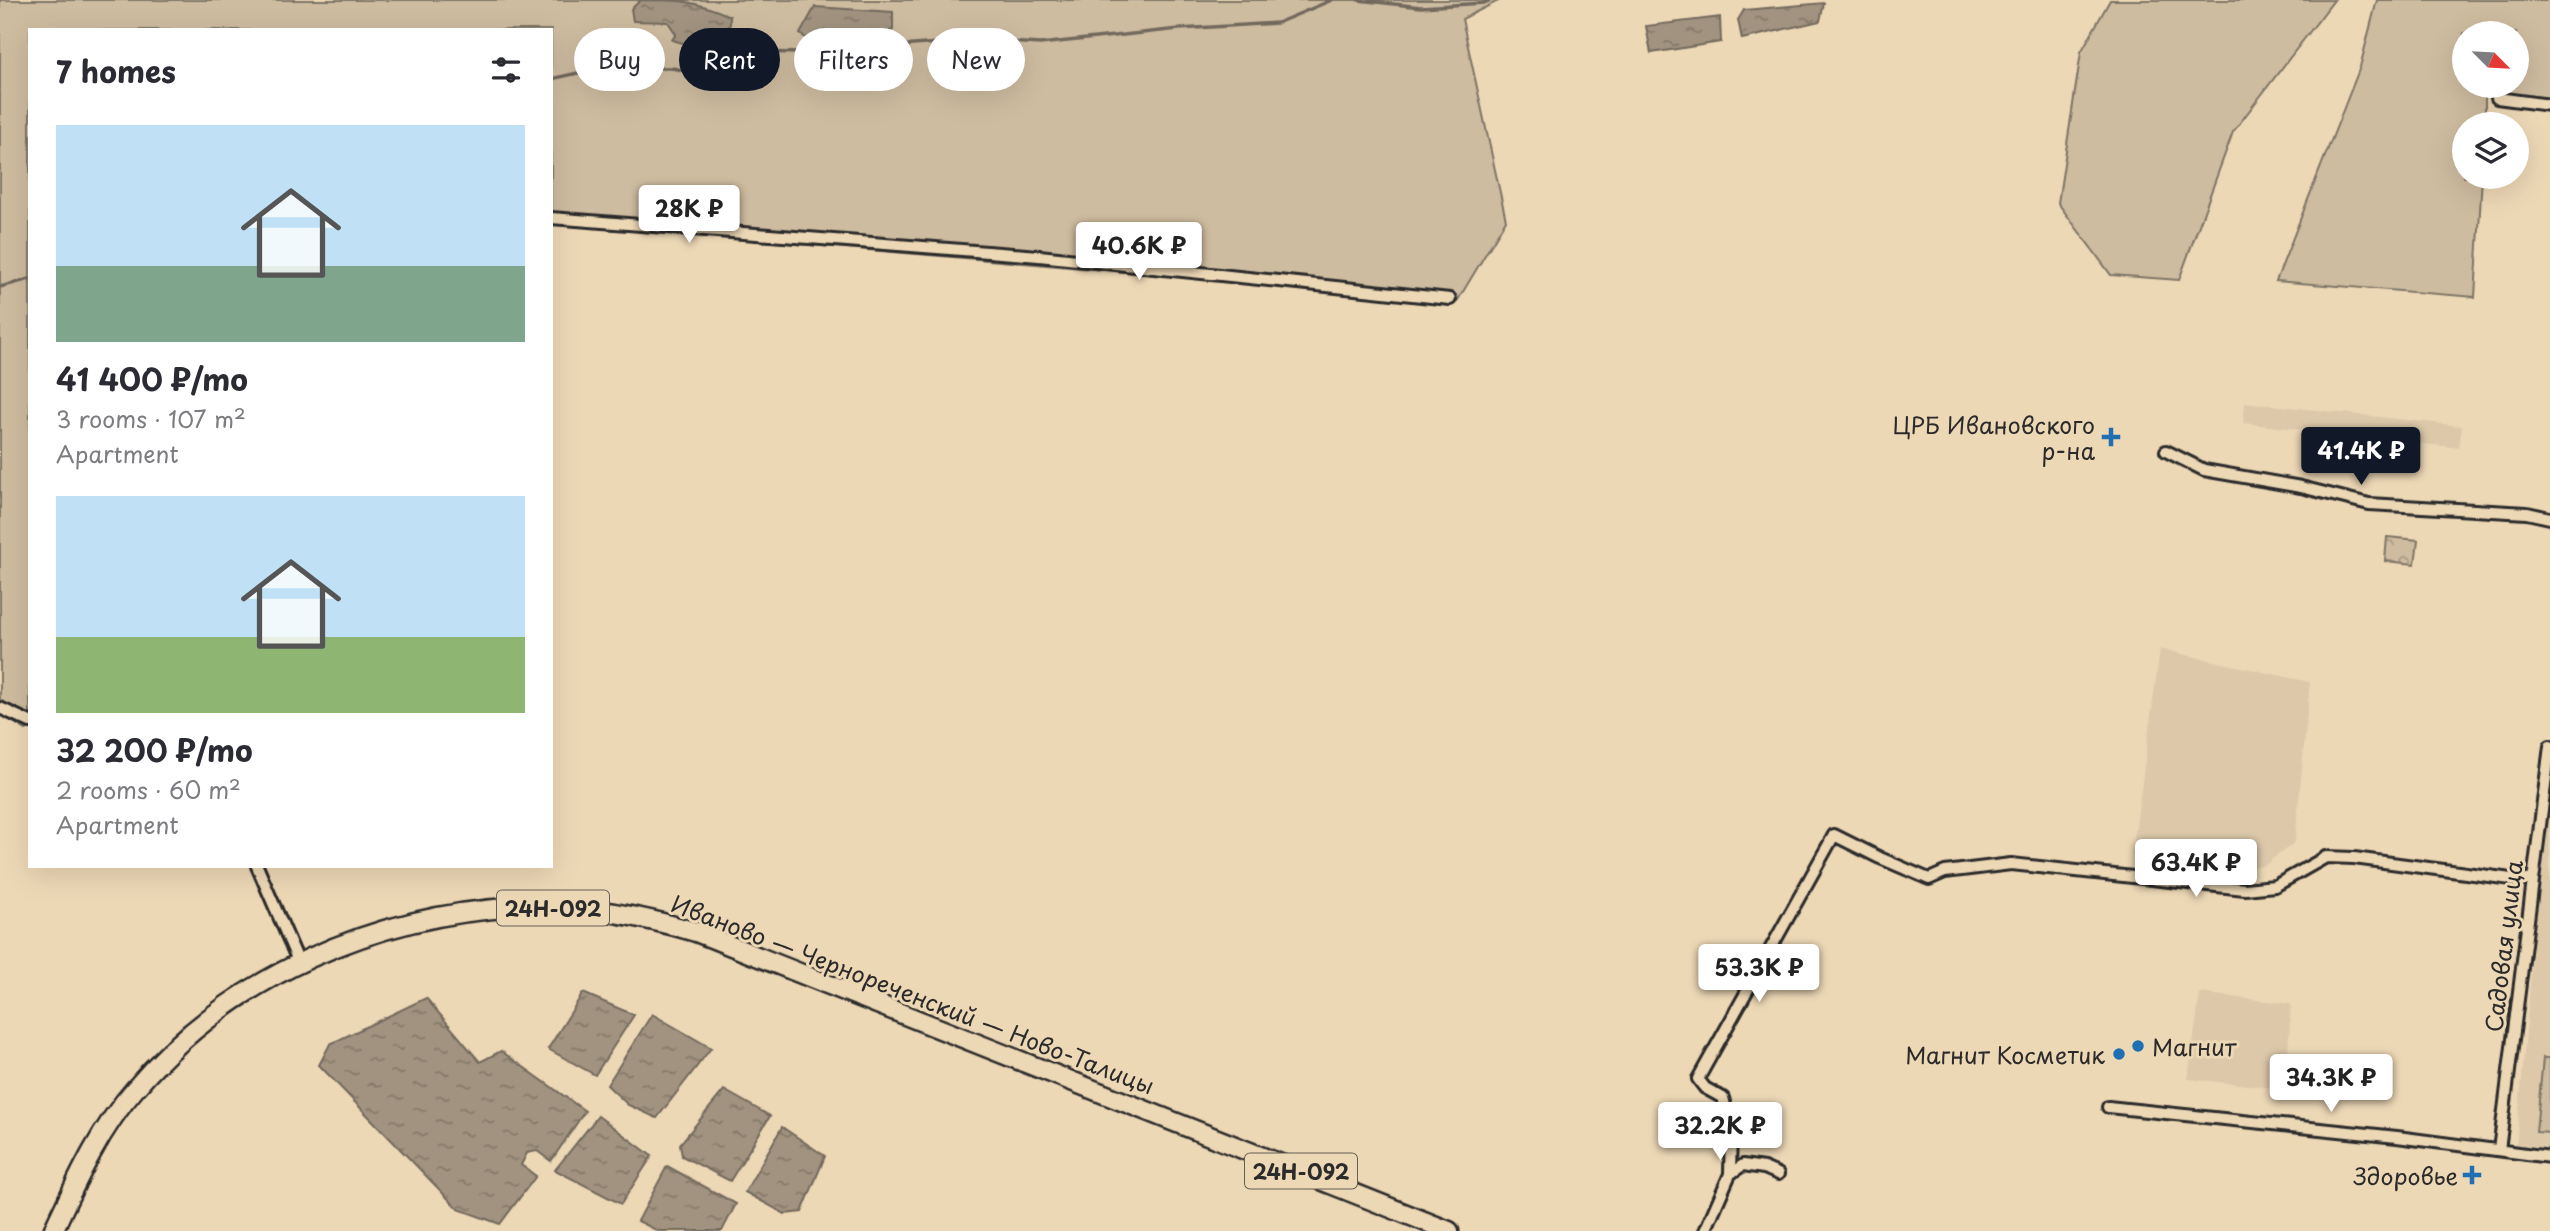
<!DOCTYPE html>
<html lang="en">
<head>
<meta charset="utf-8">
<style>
	:root { --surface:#fff; --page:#f7f7f7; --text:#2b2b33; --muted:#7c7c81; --accent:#111827 }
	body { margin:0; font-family:"Playpen Sans",sans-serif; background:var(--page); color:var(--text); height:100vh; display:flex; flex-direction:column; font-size:26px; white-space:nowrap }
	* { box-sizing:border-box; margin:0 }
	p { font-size:23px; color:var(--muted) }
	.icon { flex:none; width:38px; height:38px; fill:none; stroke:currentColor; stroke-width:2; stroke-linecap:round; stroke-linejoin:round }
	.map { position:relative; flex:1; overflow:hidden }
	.details { position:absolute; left:28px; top:28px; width:525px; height:840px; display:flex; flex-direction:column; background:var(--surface); border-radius:0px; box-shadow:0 7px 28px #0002 }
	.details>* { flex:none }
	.top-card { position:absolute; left:574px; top:28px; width:665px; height:63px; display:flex; gap:14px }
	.needle { width:46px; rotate:114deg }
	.fabs { position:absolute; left:2452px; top:21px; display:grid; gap:14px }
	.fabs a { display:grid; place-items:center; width:77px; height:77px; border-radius:50%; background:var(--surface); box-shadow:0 7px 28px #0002; font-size:35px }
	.price { position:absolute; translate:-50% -60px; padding:0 16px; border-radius:7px; background:#fff; color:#222; font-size:23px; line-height:46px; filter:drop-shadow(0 2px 4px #0008) }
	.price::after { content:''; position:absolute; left:50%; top:42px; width:21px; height:16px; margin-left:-10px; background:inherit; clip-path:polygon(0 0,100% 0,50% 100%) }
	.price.selected { background:var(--accent); color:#fff }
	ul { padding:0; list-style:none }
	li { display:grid; align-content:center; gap:14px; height:371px; padding:0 28px }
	li span { display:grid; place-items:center; height:217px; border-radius:0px; color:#555 }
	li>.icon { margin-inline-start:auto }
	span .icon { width:126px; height:126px; fill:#fffc; stroke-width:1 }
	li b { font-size:30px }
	h2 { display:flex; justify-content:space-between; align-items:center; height:84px; padding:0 28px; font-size:30px }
	.chip { padding:0 24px; border-radius:32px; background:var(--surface); box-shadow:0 7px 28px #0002; font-size:24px; line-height:63px }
	.chip.selected { background:var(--accent); color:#fff }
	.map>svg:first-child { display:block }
</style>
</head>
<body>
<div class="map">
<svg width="2550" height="1231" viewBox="0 0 2550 1231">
	<defs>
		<pattern id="park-crowns" width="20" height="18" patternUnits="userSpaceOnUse" patternTransform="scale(1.75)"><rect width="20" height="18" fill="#cebca0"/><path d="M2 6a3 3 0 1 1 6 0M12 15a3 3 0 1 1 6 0" fill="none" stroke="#a79983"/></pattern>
		<pattern id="water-ripples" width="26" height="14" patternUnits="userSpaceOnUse" patternTransform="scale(1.75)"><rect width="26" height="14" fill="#a1937f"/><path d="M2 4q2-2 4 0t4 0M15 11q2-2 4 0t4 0" fill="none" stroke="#837868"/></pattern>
	</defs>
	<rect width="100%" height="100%" fill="#edd8b6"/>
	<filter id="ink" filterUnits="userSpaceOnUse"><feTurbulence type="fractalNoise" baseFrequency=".0143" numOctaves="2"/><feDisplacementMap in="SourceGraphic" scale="14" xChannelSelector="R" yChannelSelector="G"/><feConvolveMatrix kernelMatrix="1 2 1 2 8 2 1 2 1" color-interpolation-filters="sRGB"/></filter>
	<g filter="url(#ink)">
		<!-- built -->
		<g fill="#ddc9aa">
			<polygon points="2245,402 2462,426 2459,448 2243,423"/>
			<polygon points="2160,649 2310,682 2295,842 2264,866 2190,869 2132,855"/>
			<polygon points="2546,800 2550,800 2550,1149 2516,1145"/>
			<polygon points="2200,993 2291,1004 2286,1089 2188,1079"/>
		</g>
		<!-- park -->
		<polygon fill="url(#park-crowns)" stroke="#7c7466" stroke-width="2" points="2387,537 2418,540 2415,564 2385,561"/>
		<!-- garden -->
		<g fill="#cebca0" stroke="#7c7466" stroke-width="2" fill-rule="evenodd">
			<polygon points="0,0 1500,0 1462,19 1506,220 1458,300 551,223 551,30 30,30 30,727 26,730 0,714"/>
			<polygon points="2110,0 2334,0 2233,132 2179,280 2111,275 2058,203 2081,52"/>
			<path d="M2377,0h173v98l-65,-6v32h-21v53h18l-7,120 -199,-16 84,-214zM2516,33v53h-52v-53z"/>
			<polygon points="2543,1058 2550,1058 2550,1133 2536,1132"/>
		</g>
		<!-- water -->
		<g fill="url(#water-ripples)" stroke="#72695d" stroke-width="2">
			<path d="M641,0c39,0 52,0 89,16v8l-10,21 -20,3 -28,-8 4,-6 -8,-12 -35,-1 -2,-12z"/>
			<polygon points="1824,3 1820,21 1742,39 1738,20 1744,10"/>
			<polygon points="815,7 893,12 893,30 865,37 809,40 800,34"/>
			<polygon points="1720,17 1721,42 1651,53 1646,26"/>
			<polygon points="583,993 634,1015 595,1075 548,1049"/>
			<polygon points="426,998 480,1062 501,1051 585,1111 551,1161 537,1151 527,1153 521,1165 536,1176 500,1224 458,1209 319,1065 330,1044"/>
			<polygon points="652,1014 711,1048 657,1118 628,1105 607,1085"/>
			<polygon points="724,1090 770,1116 730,1181 682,1156 680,1144"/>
			<polygon points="598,1116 652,1156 621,1204 555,1170"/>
			<polygon points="782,1127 825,1156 802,1212 785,1214 745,1192"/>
			<polygon points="667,1166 736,1204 722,1231 658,1231 638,1221"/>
		</g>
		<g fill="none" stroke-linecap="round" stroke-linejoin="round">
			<!-- stream -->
			<g stroke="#72695d" stroke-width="3.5">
				<polyline points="1358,0 1421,7 1484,3 1491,0"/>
				<polyline points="551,79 596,69 632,68 671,68 704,73 741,52 807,53 979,40 1040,44 1179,29 1277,23 1332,0"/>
				<polyline points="0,287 30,279"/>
			</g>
			<!-- street casing -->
			<g stroke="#2b2b2b" stroke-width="16">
				<g id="street">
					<polyline points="2497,98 2550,105"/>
					<polyline points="551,218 1039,256 1450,299"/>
					<polyline points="2166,451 2204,470 2301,487 2369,504 2527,513 2550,518"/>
					<polyline points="0,708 30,722"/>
					<polyline points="257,866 299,963"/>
					<polyline points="2108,1107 2397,1137 2550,1157"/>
					<polyline points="2499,1150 2550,746"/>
					<polyline points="1730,1174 1731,1128 1723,1098 1705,1088 1698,1079 1834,835 1880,858 1929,879 1945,872 2011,864 2245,889 2275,886 2326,857 2354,858 2511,879 2532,880"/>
					<polyline points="1705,1231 1730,1174 1743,1165 1764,1168 1778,1174"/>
				</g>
			</g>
			<!-- primary casing -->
			<g stroke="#2b2b2b" stroke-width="23">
				<path id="primary" d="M53,1231c23,-49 46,-101 82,-142 95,-113 243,-176 389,-182 58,-3 117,9 172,25l753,299"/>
			</g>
			<!-- street -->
			<use href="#street" stroke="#edd8b6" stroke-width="10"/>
			<!-- primary -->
			<use href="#primary" stroke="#edd8b6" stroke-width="18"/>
		</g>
	</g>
	<!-- markers -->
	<g fill="#1f6fb2" stroke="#edd8b6" stroke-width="2.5">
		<path d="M2107.5 426.5h7v7h7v7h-7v7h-7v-7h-7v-7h7z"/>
		<circle cx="2138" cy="1046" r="7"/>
		<circle cx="2119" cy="1054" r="7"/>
		<path d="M2468.5 1164.5h7v7h7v7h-7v7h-7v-7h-7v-7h7z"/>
	</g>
	<g text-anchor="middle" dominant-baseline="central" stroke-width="6" stroke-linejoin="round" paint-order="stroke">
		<!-- shield labels -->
		<g fill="#edd8b6" stroke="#655f55" stroke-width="2">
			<rect x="497" y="890.5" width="112" height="35" rx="5"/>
			<rect x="1245" y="1153.5" width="112" height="35" rx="5"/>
		</g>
		<g font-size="21" font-weight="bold" fill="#2b2b2b">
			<text x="553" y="908">24Н-092</text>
			<text x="1301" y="1171">24Н-092</text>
		</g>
		<!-- poi labels -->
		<g font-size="23" fill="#2b2b2b" stroke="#edd8b6" text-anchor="end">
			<text x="2095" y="424">ЦРБ Ивановского<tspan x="2095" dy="26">р-на</tspan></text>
			<text x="2152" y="1046" text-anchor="start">Магнит</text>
			<text x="2105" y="1054">Магнит Косметик</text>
			<text x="2458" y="1175">Здоровье</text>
		</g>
		<!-- street labels -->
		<g font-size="23" fill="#2b2b2b" stroke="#edd8b6">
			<text transform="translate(2503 946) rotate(-83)">Садовая улица</text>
			<text transform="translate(913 994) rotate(21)">Иваново — Чернореченский — Ново-Талицы</text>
		</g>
	</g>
</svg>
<div class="fabs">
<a><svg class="needle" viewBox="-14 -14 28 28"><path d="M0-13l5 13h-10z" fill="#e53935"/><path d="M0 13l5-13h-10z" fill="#7c7c81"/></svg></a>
<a><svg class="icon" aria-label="layers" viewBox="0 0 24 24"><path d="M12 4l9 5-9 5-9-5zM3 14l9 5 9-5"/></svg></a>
</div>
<b class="price" style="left:689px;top:245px">28K ₽</b>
<b class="price" style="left:1139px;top:282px">40.6K ₽</b>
<b class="price selected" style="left:2361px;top:487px">41.4K ₽</b>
<b class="price" style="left:2196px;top:899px">63.4K ₽</b>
<b class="price" style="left:1759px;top:1004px">53.3K ₽</b>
<b class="price" style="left:2331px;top:1114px">34.3K ₽</b>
<b class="price" style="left:1720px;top:1162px">32.2K ₽</b>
<div class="top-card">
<a class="chip">Buy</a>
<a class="chip selected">Rent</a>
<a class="chip">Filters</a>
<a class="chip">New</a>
</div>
<section class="details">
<h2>7 homes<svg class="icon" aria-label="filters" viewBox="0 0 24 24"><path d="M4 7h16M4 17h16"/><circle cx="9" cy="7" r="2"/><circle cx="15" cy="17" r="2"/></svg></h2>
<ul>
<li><span style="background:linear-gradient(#bfe0f5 65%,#7fa58c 0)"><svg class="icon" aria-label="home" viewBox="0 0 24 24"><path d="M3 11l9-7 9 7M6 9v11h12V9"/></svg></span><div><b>41 400 ₽/mo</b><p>3 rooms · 107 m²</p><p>Apartment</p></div></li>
<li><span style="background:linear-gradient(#bfe0f5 65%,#8fb573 0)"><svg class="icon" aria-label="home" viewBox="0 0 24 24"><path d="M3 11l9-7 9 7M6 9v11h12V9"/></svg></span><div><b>32 200 ₽/mo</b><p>2 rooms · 60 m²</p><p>Apartment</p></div></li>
</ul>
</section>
</div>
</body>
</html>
